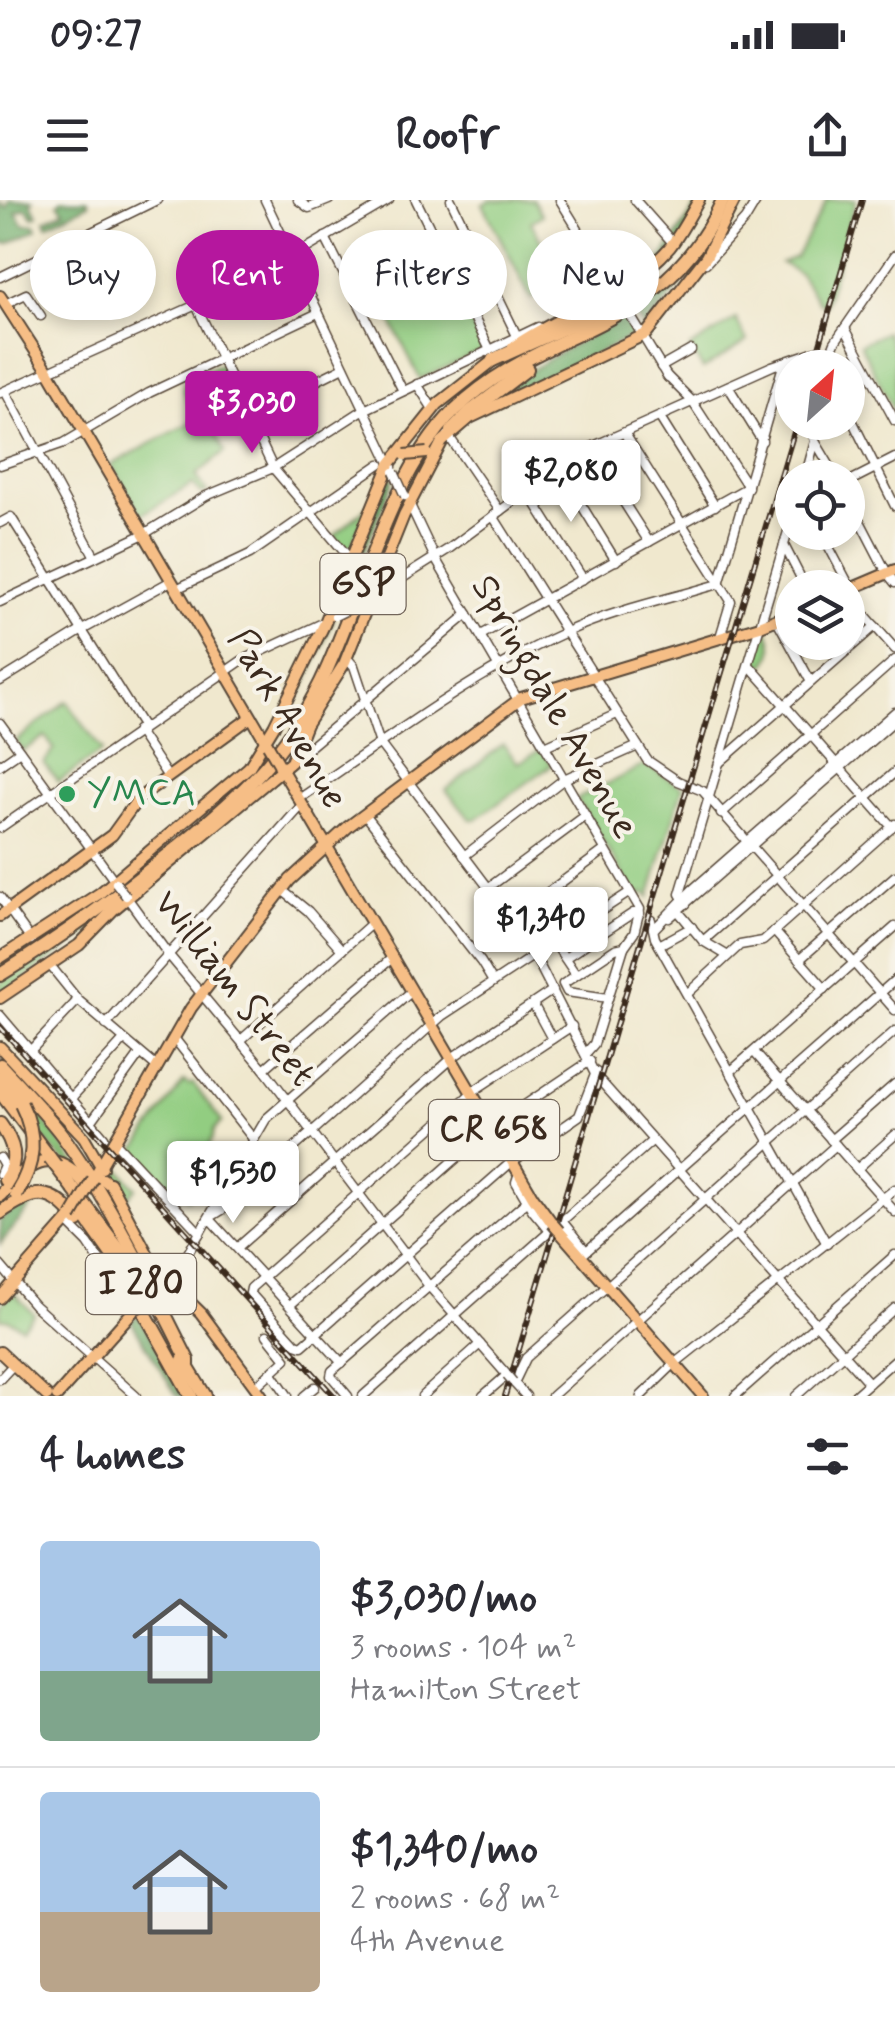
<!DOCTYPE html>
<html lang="en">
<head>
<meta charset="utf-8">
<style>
	:root { --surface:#fff; --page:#f2f2f3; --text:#2b2b33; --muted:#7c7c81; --line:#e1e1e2; --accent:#b5179e }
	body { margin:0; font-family:Mynerve,sans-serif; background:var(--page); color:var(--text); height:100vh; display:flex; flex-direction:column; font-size:38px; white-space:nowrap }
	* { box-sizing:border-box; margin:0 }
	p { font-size:32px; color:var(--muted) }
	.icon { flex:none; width:55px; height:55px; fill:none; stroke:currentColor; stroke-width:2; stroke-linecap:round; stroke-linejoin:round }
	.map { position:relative; height:1196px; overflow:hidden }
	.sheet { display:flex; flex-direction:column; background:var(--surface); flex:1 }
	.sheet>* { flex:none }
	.hud { position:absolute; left:30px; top:30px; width:835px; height:90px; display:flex; gap:20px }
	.needle { width:65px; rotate:27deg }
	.tools { position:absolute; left:775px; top:150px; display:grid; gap:20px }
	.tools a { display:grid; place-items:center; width:90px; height:90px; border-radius:50%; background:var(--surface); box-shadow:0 5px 15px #0003; font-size:50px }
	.price { position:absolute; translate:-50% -85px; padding:0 22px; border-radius:10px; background:#fff; color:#222; font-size:32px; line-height:65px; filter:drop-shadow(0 2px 5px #0008) }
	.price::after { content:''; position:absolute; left:50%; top:60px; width:30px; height:22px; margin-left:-15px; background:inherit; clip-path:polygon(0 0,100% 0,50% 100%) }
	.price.current { background:var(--accent); color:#fff }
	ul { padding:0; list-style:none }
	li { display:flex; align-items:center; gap:30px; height:250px; padding:0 40px }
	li+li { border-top:2px solid var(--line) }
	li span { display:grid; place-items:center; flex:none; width:280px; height:200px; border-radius:10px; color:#555 }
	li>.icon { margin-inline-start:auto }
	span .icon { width:120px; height:120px; fill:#fffc; stroke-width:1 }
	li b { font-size:42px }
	h2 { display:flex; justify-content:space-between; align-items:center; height:120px; padding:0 40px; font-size:42px }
	.pill { padding:0 35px; border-radius:45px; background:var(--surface); box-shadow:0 5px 15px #0003; font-size:35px; line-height:90px }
	.pill.current { background:var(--accent); color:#fff }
	.status { display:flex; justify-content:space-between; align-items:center; height:70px; padding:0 50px; background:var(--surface); direction:ltr }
	.status svg { height:28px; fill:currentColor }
	header { display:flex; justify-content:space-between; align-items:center; height:130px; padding:0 40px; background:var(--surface); font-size:45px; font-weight:700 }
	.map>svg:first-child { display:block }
</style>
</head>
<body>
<div class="status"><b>09:27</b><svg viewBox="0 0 49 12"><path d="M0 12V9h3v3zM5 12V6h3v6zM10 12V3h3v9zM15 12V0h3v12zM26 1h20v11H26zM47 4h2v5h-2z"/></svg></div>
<header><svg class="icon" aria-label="menu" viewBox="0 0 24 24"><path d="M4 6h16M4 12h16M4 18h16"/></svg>Roofr<svg class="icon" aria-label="share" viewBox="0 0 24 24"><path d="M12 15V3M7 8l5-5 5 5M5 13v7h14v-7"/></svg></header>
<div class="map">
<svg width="895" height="1196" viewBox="0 0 895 1196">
	<rect width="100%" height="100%" fill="#f7f3e8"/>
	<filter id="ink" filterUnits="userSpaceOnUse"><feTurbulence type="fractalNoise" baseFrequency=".01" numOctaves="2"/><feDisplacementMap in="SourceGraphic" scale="20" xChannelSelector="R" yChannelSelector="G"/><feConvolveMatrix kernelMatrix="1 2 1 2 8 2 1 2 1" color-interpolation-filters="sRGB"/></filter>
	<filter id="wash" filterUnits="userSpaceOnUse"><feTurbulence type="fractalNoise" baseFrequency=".0048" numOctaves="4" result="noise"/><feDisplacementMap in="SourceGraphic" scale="40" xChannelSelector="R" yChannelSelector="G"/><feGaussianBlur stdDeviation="2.25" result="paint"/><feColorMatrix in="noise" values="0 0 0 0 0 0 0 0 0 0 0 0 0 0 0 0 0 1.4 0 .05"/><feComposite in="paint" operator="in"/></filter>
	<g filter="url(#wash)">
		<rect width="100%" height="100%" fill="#f0e8ce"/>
		<!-- green -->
		<g fill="#92cd81" stroke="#667c50" stroke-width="2.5">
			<polygon points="491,0 533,0 542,15 531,22 558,73 556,85 531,99 483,4"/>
			<polygon points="827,0 856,0 825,104 819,103 800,74 781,63 796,57"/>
			<polygon points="409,70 423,98 452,84 484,150 420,179 375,88"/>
			<polygon points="736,119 747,141 703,169 690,148"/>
			<polygon points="886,132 895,153 895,213 860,144"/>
			<path d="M220,165l22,46 -31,15 14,26 -29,23 11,17 -6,2 -8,-10 -52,31 -30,-50 80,-43 3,-8c-21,-38 -8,-34 26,-49z"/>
			<polygon points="369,305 348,354 334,336"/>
			<path d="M767,428c8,18 8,29 -8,42l-5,-6z"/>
			<polygon points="67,501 102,551 58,582 44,563 54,549 45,536 23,551 16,541"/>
			<polygon points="503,544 518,563 542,549 552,565 476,619 470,619 446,590"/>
			<polygon points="645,565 683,587 649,697 644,692 637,697 577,599"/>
			<polygon points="101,717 91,731 0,796 0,783"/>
			<path d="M184,881l5,4 4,-2 29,39 -8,8c0,14 -14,27 -16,41l7,5 -17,23 -5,-6 -6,8 -44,-48z"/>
			<path d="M19,894l16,14 49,68c-32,-22 -49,-46 -65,-82z"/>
			<polygon points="110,958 136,988 124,1001 106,964"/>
			<polygon points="13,1092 34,1114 22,1127 8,1119 0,1119 0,1106"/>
		</g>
		<!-- forest -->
		<g fill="#75b06f" stroke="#586d46" stroke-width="2.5">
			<polygon points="9,0 33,0 31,2 37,15 33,17 26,8 16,12 24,25 35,24 37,29 8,44 0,42 0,2 7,8"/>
			<polygon points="61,0 88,0 89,4 47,25 45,20 64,11 58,3"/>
			<path d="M701,0h8c-22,40 -47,71 -85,97l-2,-5 40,-35z"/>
			<polygon points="715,30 708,50 645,130 634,112 681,75"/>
			<path d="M626,116l11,18 -159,78c42,-42 97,-67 148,-96z"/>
			<polygon points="389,273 393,281 340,409 335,410"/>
			<polygon points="333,421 306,483 274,540 272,538 328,424"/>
			<polygon points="37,999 0,1044 0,1020 21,1002"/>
			<polygon points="138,1115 183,1196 177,1196 131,1121"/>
		</g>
	</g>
	<g filter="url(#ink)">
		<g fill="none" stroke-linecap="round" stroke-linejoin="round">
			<!-- minor casing -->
			<g stroke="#564638" stroke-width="11">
				<g id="minor">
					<polyline points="265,0 392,267"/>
					<polyline points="298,0 309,8 329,0"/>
					<polyline points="416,0 490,150"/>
					<polyline points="451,0 517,136"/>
					<polyline points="560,0 618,95"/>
					<polyline points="635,0 673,43"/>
					<polyline points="325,37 403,191"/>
					<polyline points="706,63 745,20 757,0"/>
					<polyline points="0,77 157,0"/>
					<polyline points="5,104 26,94 41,116"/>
					<polyline points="196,105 273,268 351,360"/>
					<polyline points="630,115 668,178"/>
					<polyline points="845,128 895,221"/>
					<polyline points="661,167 691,150"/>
					<polyline points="825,168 835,142 895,55"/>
					<polyline points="417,184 433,209"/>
					<polyline points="728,186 762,241"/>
					<polyline points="5,191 95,357"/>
					<polyline points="296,191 344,167"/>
					<polyline points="0,193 196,105 292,57 389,0"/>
					<polyline points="848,212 895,306"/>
					<polyline points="660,218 715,306"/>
					<polyline points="216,229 247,214"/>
					<polyline points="625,234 731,401 720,437"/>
					<polyline points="448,235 500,311"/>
					<polyline points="815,241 837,278"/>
					<polyline points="589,248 649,342"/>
					<polyline points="0,265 64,243 149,193 318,113"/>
					<polyline points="558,267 616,361"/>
					<polyline points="805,278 815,241 809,222"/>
					<polyline points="848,282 895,258"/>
					<polyline points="527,290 583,379"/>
					<polyline points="848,298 887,373 895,383"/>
					<polyline points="410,305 435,358 640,709 634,733 624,747 615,749 563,784 567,792 608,798"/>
					<polyline points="493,316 647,560 678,581 703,591 895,810"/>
					<polyline points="0,323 11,317 142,526"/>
					<polyline points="821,332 865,415 895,449"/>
					<polyline points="785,347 806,388"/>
					<polyline points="176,389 250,354 380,264"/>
					<polyline points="371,398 450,348 578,253 772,166 810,153"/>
					<polyline points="0,402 144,334 206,296 273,268 360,212 538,127"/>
					<polyline points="777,420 811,482"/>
					<polyline points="481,435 748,287 692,201 666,175"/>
					<polyline points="833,442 840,456"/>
					<polyline points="347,458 354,466 380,544 524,735 596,876 869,1183"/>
					<polyline points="749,465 892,627"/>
					<polyline points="0,481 84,429 171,381"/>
					<polyline points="0,523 116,683"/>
					<polyline points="137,530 168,577"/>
					<polyline points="545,546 617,514"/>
					<polyline points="293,561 468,414"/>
					<polyline points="719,563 875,426"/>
					<polyline points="0,565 20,551"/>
					<path d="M299,599c86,-58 172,-124 267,-167 48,-22 102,-33 153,-48l65,-222"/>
					<polyline points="365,614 481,762 493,782"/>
					<polyline points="721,614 895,460"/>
					<polyline points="0,628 241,461 325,422"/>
					<polyline points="464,656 564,579 638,546"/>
					<polyline points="488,688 585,616"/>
					<polyline points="282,690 308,711 342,750"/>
					<polyline points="126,696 168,754 264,869 429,1086 507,1175"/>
					<polyline points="0,697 31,740"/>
					<polyline points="686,704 680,694 792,318"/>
					<polyline points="678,711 703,741 728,756"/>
					<polyline points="669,718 895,520"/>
					<polyline points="512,719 605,650"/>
					<polyline points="651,720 655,738 827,1044"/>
					<polyline points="654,729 692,690 895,512"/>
					<polyline points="774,731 825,789"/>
					<polyline points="703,741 895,572"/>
					<polyline points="554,742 576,775"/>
					<polyline points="659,745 692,727"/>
					<polyline points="565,758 633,713 640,713"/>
					<polyline points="799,760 895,676"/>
					<polyline points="49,764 78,800 157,867"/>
					<polyline points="687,794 740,745 763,741 895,624"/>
					<polyline points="533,804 552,839"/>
					<polyline points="0,815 104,937"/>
					<polyline points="106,825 302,605"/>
					<polyline points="572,826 475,890 251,1088 250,1093 296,1144 302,1146 508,965 579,916 596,872"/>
					<polyline points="174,838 254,940"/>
					<polyline points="241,840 372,723"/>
					<polyline points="30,851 78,800"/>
					<polyline points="754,852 895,1012"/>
					<polyline points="586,853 594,844 624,747"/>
					<polyline points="264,869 392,758"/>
					<polyline points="730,872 895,727"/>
					<polyline points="73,896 123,841"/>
					<polyline points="91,922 140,854"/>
					<polyline points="831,940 895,884"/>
					<polyline points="114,941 200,1033"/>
					<polyline points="0,958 4,965 0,974"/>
					<polyline points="857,969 895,935"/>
					<polyline points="67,1022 88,1043 133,1111"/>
					<polyline points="238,1047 456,855 553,790"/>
					<polyline points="586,1051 562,1021 653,940"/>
					<polyline points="581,1056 895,780"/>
					<polyline points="0,1065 34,1105 136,1196"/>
					<polyline points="170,1084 266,919 412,791"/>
					<polyline points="290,1105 492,927 590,861"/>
					<polyline points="342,1163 209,1018 230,1005 442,816 630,692"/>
					<polyline points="272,1173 288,1196"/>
					<polyline points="0,1179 14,1164"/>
					<polyline points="513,1182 526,1196"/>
					<polyline points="514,1183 526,1158 895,831"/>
					<polyline points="255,1187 286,1159 267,1135"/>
					<polyline points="304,1196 315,1187"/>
					<polyline points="348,1196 331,1176 332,1171 527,1001"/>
					<polyline points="363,1196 547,1034 549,1030 533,1011 516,982 519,973"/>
					<polyline points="422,1196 480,1144"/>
					<polyline points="483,1196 507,1175"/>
					<polyline points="552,1196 836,945"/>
					<polyline points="641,1196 674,1164 895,989"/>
					<polyline points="735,1196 895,1055"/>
					<polyline points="796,1196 895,1108"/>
					<polyline points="854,1196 895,1160"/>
				</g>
			</g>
			<!-- major casing -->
			<g stroke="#564638" stroke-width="14">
				<g id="major">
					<polyline points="0,96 49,172 268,545"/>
					<path d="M513,147c51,-36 116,-52 157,-100 11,-14 20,-32 29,-47"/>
					<polyline points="848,390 895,370"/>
					<polyline points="279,565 533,997 552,1023"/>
					<polyline points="0,716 112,635 138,599 251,517"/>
					<polyline points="0,758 100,693 249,567 274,526 324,425 390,264 438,204 499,156"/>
					<polyline points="0,798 79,745 113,710 291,562 306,524 344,464 404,315 442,242 470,218 646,134 706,57 735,0"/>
					<polyline points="0,847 84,937 102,968"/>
					<polyline points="110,983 155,1068 201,1113 262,1196"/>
					<polyline points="111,986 103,979 93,979 191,808 290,680 349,626 521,498 760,426 792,413"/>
					<polyline points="559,1031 703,1196"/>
					<polyline points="0,1098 71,1017"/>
					<polyline points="0,1152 47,1196"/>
					<polyline points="57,1196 135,1109"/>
				</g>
			</g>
			<!-- highway casing -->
			<g stroke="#564638" stroke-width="16">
				<g id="highway">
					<polyline points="493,160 635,96"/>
					<polyline points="452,231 470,212 527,169"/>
					<path d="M0,775c63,-39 121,-81 178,-128 64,-53 106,-90 143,-165 41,-84 67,-205 133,-271 90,-88 208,-75 269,-211"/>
					<path d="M0,865c21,23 43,45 62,70 48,66 89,152 126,225v5"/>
					<polyline points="0,878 21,904"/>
					<polyline points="0,892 50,958"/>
					<path d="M0,924c14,19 19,36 5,56"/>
					<polyline points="56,966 127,1060"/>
					<path d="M0,995c29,-31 49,-51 84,-13"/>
					<polyline points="78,1007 115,1059 191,1196"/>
					<path d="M0,1013c34,-24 51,-27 78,8"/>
					<polyline points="183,1160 205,1196"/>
				</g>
			</g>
			<!-- minor -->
			<use href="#minor" stroke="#fff" stroke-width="8"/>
			<!-- major -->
			<use href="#major" stroke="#f6be86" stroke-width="10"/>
			<!-- highway -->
			<use href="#highway" stroke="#f6be86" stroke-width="12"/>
			<!-- rail casing -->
			<g stroke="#3b2a1e" stroke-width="6">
				<g id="rail">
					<polyline points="813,168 862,0"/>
					<polyline points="0,827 334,1196"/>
					<polyline points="505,1196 797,222"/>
				</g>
			</g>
			<!-- rail -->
			<use href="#rail" stroke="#f7f3e8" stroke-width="2.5" stroke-dasharray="8" stroke-linecap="butt"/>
			<!-- minor-bridge casing -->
			<g stroke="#564638" stroke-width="11" stroke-linecap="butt">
				<g id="minor-bridge">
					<polyline points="620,99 630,115"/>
					<polyline points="810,153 823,149"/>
					<polyline points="394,272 405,296"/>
					<polyline points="335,416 361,403"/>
					<polyline points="116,683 126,696"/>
					<polyline points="507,1175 513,1182"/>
				</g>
			</g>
			<!-- major-bridge casing -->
			<g stroke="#564638" stroke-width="14" stroke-linecap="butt">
				<g id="major-bridge">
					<polyline points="405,255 427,253"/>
					<polyline points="268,545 279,564"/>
					<polyline points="71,1017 93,979"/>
					<polyline points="552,1023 559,1031"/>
					<polyline points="135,1109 160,1093"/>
				</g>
			</g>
			<!-- highway-bridge casing -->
			<g stroke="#564638" stroke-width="16" stroke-linecap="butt">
				<g id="highway-bridge">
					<polyline points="50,958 56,966"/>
					<path d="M16,994c19,-29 21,-59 5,-90"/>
				</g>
			</g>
			<!-- minor-bridge -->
			<use href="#minor-bridge" stroke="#fff" stroke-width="8"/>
			<!-- major-bridge -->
			<use href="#major-bridge" stroke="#f6be86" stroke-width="10"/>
			<!-- highway-bridge -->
			<use href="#highway-bridge" stroke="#f6be86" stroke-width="12"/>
		</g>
	</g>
	<!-- markers -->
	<circle fill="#2e9e5b" stroke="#f7f3e8" stroke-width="4" cx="67" cy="594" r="10"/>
	<g text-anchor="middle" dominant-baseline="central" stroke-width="8" stroke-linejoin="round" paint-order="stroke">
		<!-- shield labels -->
		<g fill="#f7f3e8" stroke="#73665b" stroke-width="2.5">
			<rect x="320.5" y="354" width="85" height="60" rx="8"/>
			<rect x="429" y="900" width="130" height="60" rx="8"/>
			<rect x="86" y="1054" width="110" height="60" rx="8"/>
		</g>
		<g font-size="35" font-weight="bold" fill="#3b2a1e">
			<text x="363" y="384">GSP</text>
			<text x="494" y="930">CR 658</text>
			<text x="141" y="1084">I 280</text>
		</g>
		<!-- street labels -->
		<g font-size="38" fill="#3b2a1e" stroke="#f7f3e8">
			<text transform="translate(554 507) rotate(60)">Springdale Avenue</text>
			<text transform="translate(287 519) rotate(60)">Park Avenue</text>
			<text transform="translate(234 789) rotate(52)">William Street</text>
		</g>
		<!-- leisure labels -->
		<g font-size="38" fill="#27864d" stroke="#f7f3e8" text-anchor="start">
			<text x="87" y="594">YMCA</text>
		</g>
	</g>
</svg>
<div class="tools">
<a><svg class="needle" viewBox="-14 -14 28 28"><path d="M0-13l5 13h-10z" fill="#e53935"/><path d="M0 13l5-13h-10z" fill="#7c7c81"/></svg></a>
<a><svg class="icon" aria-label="locate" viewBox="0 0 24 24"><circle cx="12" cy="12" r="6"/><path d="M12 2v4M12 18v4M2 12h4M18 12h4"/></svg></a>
<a><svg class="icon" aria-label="layers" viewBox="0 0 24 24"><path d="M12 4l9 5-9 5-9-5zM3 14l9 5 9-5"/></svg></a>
</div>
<b class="price current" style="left:252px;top:256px">$3,030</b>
<b class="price" style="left:571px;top:325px">$2,080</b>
<b class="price" style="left:541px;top:772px">$1,340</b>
<b class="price" style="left:233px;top:1026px">$1,530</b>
<div class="hud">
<a class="pill">Buy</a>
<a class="pill current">Rent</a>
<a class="pill">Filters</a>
<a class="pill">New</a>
</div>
</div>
<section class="sheet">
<h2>4 homes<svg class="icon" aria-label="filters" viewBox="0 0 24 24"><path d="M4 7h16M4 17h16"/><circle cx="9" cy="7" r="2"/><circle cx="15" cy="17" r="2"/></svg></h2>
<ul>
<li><span style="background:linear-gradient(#a9c7e8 65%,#7fa58c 0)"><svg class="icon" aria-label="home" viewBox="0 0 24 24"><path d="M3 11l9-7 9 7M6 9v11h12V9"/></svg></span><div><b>$3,030/mo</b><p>3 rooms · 104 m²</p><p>Hamilton Street</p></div></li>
<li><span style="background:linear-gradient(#a9c7e8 60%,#b9a48a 0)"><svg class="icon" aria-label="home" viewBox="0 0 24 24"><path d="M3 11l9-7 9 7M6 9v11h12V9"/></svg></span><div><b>$1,340/mo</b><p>2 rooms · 68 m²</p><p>4th Avenue</p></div></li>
</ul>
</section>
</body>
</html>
